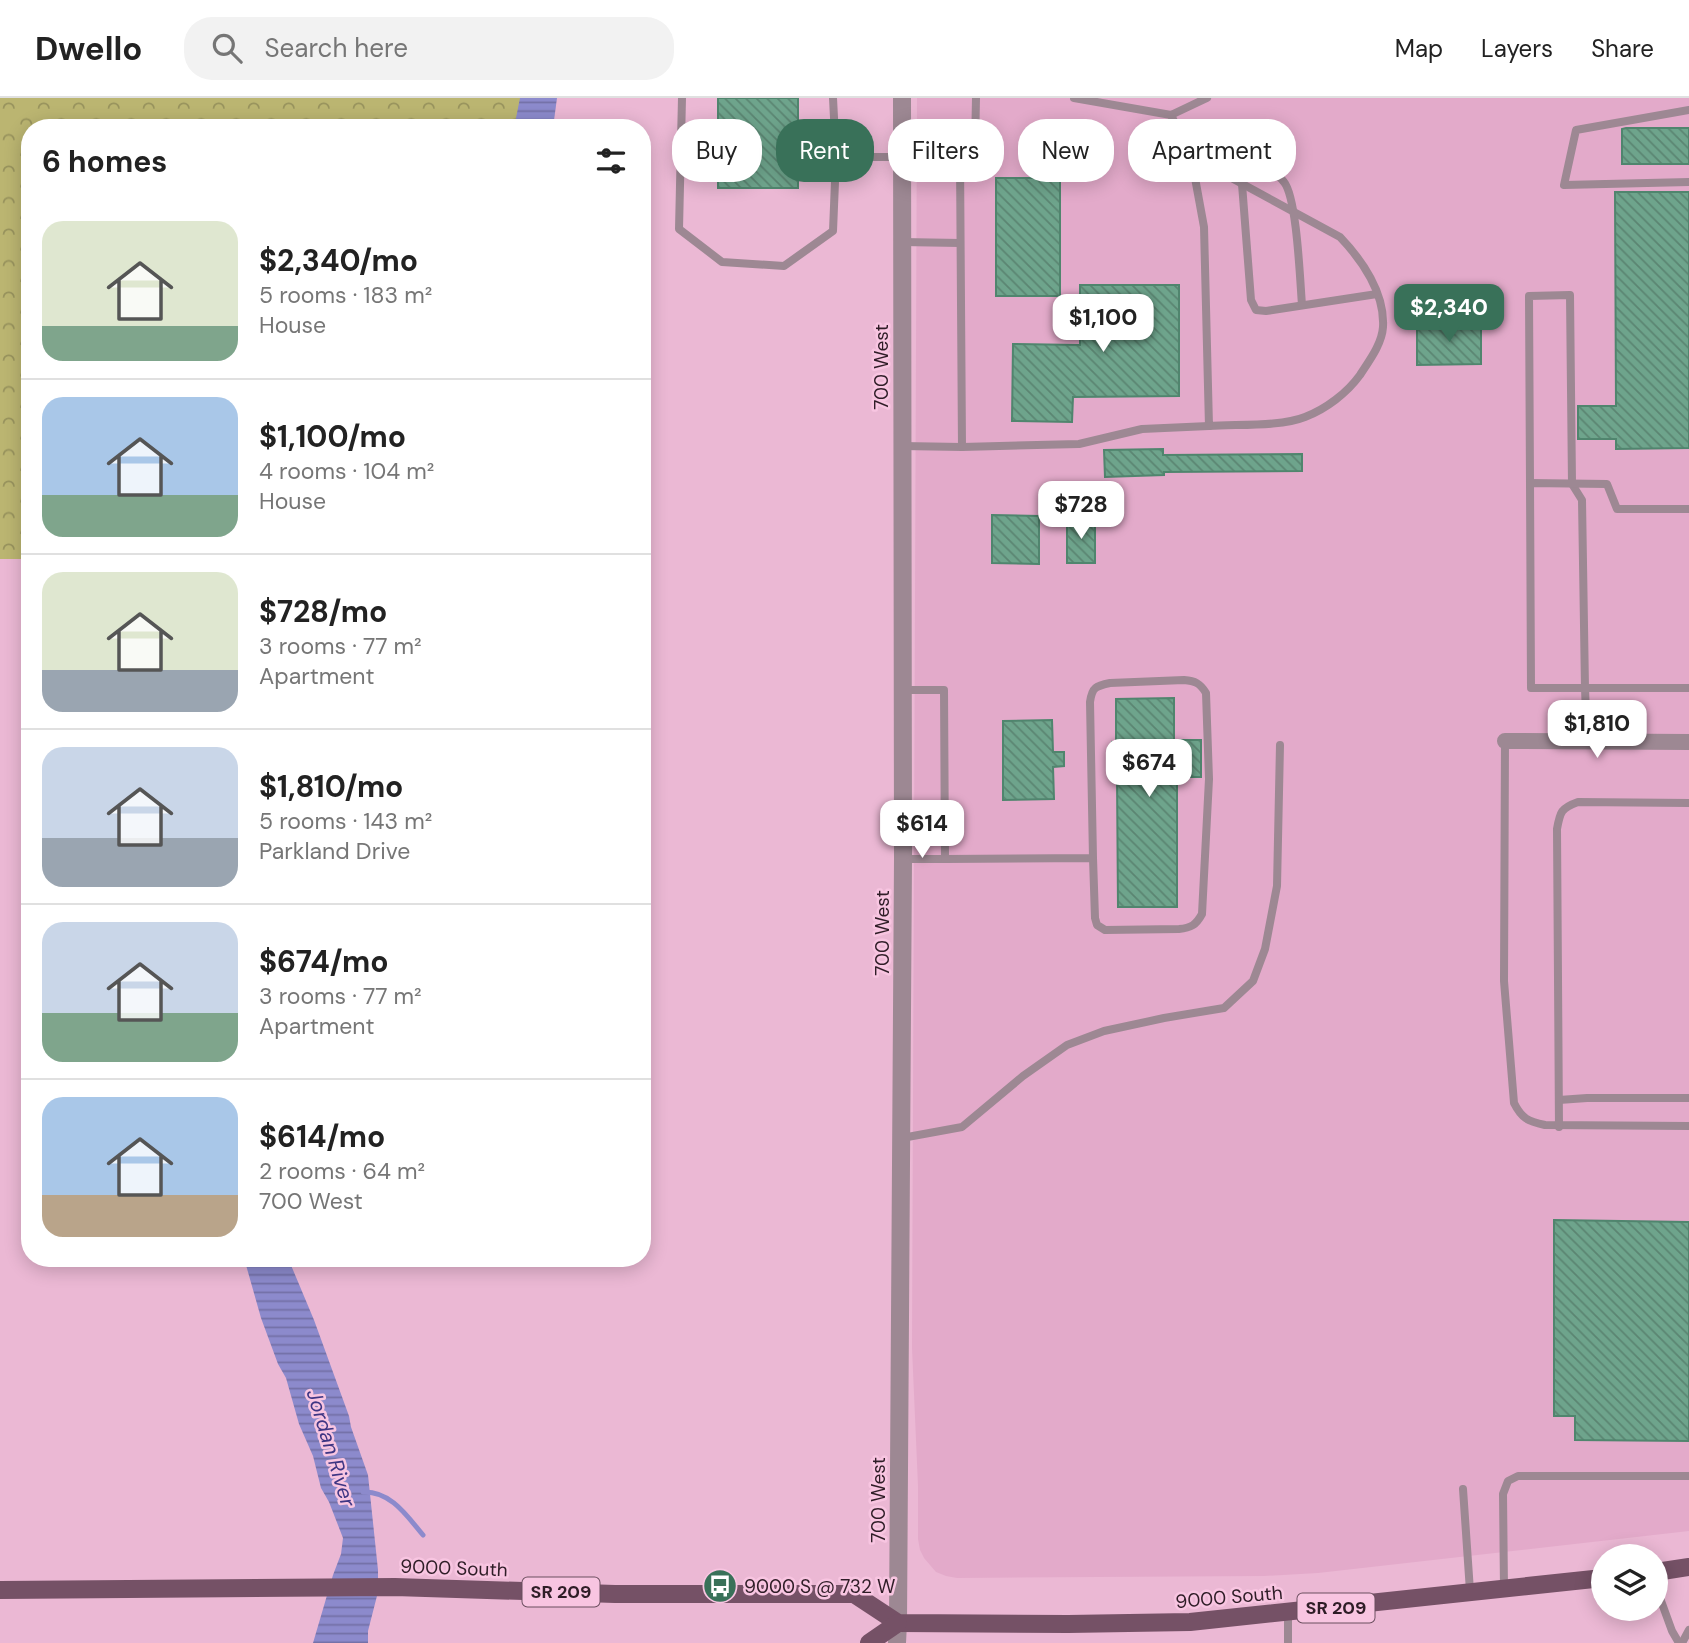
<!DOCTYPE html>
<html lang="en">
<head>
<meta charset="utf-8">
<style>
	:root { --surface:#fff; --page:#f2f2f2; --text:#222; --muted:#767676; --line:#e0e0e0; --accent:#397159 }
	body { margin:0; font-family:"DM Sans",sans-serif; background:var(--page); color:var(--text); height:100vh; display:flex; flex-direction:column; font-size:26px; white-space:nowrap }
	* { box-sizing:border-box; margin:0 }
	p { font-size:23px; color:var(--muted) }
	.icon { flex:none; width:38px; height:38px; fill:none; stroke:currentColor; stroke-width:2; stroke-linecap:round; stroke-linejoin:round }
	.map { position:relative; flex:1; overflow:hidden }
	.panel { position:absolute; left:21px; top:21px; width:630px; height:1148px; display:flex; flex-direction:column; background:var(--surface); border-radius:28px; box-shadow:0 4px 18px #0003 }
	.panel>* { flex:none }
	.banner { position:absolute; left:672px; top:21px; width:665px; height:63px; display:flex; gap:14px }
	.tools { position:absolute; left:1591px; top:1446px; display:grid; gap:14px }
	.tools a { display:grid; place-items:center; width:77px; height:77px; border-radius:50%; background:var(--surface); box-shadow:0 4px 18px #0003; font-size:35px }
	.price { position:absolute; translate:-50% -60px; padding:0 16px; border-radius:14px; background:#fff; color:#222; font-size:23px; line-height:46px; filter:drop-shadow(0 2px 4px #0008) }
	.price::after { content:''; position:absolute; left:50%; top:42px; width:21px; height:16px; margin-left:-10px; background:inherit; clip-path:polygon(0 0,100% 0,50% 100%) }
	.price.active { background:var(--accent); color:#fff }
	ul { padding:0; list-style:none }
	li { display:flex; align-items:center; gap:21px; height:175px; padding:0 21px }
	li+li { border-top:2px solid var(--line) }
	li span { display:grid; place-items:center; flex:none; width:196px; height:140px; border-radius:21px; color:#555 }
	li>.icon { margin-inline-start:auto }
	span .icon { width:84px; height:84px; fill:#fffc; stroke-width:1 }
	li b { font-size:30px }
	h2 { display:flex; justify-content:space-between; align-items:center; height:84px; padding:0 21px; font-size:30px }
	.pill { padding:0 24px; border-radius:28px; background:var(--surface); box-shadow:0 4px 18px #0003; font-size:24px; line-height:63px }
	.pill.active { background:var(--accent); color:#fff }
	header { display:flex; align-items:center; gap:42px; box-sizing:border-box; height:98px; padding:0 35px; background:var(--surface); border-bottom:2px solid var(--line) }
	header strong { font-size:33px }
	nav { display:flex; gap:38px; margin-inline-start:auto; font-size:24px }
	.search { width:490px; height:63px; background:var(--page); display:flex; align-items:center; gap:18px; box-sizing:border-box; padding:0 24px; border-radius:28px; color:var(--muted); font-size:26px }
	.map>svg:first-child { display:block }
</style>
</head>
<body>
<header>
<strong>Dwello</strong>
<div class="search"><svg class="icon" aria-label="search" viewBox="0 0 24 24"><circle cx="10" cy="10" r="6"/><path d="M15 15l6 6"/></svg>Search here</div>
<nav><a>Map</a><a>Layers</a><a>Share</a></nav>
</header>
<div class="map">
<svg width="1689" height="1545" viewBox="0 0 1689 1545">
	<defs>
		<pattern id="park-crowns" width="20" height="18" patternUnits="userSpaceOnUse" patternTransform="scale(1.75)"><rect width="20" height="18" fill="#bbb571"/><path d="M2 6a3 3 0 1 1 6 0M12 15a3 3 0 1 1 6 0" fill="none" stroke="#98935d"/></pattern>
		<pattern id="water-rules" width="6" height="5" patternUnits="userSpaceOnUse" patternTransform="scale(1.75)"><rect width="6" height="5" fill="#8c8acc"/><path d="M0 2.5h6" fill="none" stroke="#7370a6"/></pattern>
		<pattern id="building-back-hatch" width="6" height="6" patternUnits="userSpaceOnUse" patternTransform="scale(1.75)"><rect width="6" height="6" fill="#6ea48c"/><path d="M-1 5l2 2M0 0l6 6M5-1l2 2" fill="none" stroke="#5b8572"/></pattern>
	</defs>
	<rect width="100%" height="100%" fill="#ebb8d4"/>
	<!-- built -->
	<polygon fill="#e3aaca" points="917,0 1689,0 1689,1433 1318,1475 1264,1478 957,1480 946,1478 936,1474 924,1460 920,1452 918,1441 918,1388 912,1250"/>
	<!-- park -->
	<polygon fill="url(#park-crowns)" points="0,0 527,0 521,30 30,30 30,461 0,461"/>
	<!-- water -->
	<g fill="url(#water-rules)">
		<polygon points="520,0 557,0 553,30 514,30"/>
		<polygon points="244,1160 288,1160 314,1222 349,1318 351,1329 368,1377 378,1472 378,1494 368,1533 368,1545 313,1545 333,1477 341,1456 343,1440 329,1404 321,1390 313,1358 299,1326 286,1280 278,1266 261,1220"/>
	</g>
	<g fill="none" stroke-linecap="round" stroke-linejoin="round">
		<!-- stream -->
		<path stroke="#8c8acc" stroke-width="5" d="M363,1394c28,-1 44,24 60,43"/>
	</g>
	<!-- building -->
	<g fill="url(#building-back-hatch)" stroke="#50856e" stroke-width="2">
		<rect x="718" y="0" width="80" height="90"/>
		<polygon points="1626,30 1689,30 1689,66 1622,66 1622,31"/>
		<rect x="996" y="80" width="64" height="118"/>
		<polygon points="1615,94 1689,94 1689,350 1616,351 1616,341 1578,341 1578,308 1616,308"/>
		<polygon points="1080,187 1179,187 1179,298 1073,299 1072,324 1012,323 1013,246 1080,247"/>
		<polygon points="1481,226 1481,266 1417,267 1417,227"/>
		<polygon points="1163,351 1163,357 1302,356 1302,373 1164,374 1164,377 1105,379 1104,352"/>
		<polygon points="992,417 1039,418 1039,466 992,465"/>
		<rect x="1067" y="420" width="28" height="45"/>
		<polygon points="1174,600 1174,642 1201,642 1201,679 1177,679 1177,809 1118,809 1117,678 1112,678 1112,644 1116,645 1116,601"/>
		<polygon points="1052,622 1053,654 1064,654 1064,668 1053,669 1054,701 1003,702 1003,623"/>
		<polygon points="1554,1122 1689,1124 1689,1343 1575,1342 1575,1318 1554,1318"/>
	</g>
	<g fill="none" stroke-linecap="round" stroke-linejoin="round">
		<!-- service -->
		<g stroke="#9d8893" stroke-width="8">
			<polyline points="682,0 679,131 722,164 784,168 833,133 836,59 833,0"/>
			<polyline points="1074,0 1171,17 1207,0"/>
			<polyline points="1689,12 1576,32 1564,87 1689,84"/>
			<path d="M1171,17l20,41 13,71 5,199c28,-2 71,1 96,-9 21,-8 42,-24 55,-42 9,-14 22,-31 23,-48 2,-34 -21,-67 -43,-90l-149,-81"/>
			<path d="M1181,38c34,8 63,12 91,35 4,3 9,7 12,11 13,16 16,99 18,123"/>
			<polyline points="836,59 902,59"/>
			<polyline points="1242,86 1251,202 1256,212 1266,213 1377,196"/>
			<polyline points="902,144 960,145"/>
			<polyline points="902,348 962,349 960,60 975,50 976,0"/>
			<polyline points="962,349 1079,346 1142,331 1209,328"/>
			<polyline points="1530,385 1529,198 1570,197 1572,386 1582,402 1585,590 1689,590"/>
			<path d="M1505,643l-1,240 10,122c8,16 14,18 31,22l144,1"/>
			<polyline points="1587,644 1585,590 1531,590 1530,385 1607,386 1617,411 1689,411"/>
			<polyline points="903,761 945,761 944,592 903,592"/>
			<path d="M945,761l148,-1 2,60 2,7 8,5 74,-1c12,-1 17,-4 23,-15l7,-135 -3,-86c-6,-10 -11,-12 -22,-13l-74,3c-14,3 -18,4 -20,19l3,156"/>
			<polyline points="1559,1002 1587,1000 1689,1000"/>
			<path d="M1559,1029l-2,-298c3,-17 4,-21 21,-27l111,1"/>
			<polyline points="902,1040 962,1029 1023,978 1067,947 1104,933 1164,920 1224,910 1253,883 1265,851 1277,788 1280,647"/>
			<polyline points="1463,1391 1470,1493"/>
			<polyline points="1656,1489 1672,1533 1679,1545"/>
			<polyline points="1504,1491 1503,1396 1508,1383 1518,1378 1689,1378"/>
			<polyline points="1288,1545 1288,1515"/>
			<polyline points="1682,1545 1689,1532"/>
		</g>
		<!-- minor -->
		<polyline stroke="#9d8893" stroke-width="16" points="1505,643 1689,644"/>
		<!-- tertiary -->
		<polyline stroke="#9d8893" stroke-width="18" points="897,1545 898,1525 903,761 902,0"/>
		<!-- primary -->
		<g stroke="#755166" stroke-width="18">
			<polyline points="1656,1474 1689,1469"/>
			<polyline points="0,1492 395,1489 615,1496 854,1496 898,1525 1068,1526 1190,1524 1603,1480"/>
			<polyline points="869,1545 898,1525"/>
		</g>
	</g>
	<!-- icons -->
	<defs>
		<g id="bus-disc" transform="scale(1.75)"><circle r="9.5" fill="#397159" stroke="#f8c5e1"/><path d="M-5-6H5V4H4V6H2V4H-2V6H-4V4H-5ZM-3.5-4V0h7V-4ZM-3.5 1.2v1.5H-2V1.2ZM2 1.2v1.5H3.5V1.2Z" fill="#fff"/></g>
	</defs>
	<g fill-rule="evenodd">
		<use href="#bus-disc" x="720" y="1488"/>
	</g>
	<g text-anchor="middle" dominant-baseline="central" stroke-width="5" stroke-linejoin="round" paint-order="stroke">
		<!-- shield labels -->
		<g fill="#f8c5e1" stroke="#6b4f5f" stroke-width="2">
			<rect x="522.5" y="1479.5" width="77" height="29" rx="5"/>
			<rect x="1297.5" y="1495.5" width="77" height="29" rx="5"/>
		</g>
		<g font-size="18" font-weight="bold" fill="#2f1d27">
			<text x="561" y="1494">SR 209</text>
			<text x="1336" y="1510">SR 209</text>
		</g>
		<!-- street labels -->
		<g font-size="19" fill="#2f1d27" stroke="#f8c5e1">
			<text transform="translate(881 269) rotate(-90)">700 West</text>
			<text transform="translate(882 835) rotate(-90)">700 West</text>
			<text transform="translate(878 1402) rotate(-90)">700 West</text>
			<text transform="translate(454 1470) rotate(2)">9000 South</text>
			<text transform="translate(1229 1499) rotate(-5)">9000 South</text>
		</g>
		<!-- poi labels -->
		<g font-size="19" fill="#2f1d27" stroke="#f8c5e1" text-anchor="start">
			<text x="744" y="1488">9000 S @ 732 W</text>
		</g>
		<!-- water labels -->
		<g font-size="21" font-style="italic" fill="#3e3583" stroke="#f8c5e1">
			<text transform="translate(331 1350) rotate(73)">Jordan River</text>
		</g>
	</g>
</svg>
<div class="tools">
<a><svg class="icon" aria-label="layers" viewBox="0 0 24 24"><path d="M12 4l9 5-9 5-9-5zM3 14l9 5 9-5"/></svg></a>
</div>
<b class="price active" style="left:1449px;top:246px">$2,340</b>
<b class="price" style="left:1103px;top:256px">$1,100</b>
<b class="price" style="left:1081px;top:443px">$728</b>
<b class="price" style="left:1597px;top:662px">$1,810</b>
<b class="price" style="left:1149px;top:701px">$674</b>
<b class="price" style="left:922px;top:762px">$614</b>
<div class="banner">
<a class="pill">Buy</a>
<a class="pill active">Rent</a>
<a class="pill">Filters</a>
<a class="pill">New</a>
<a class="pill">Apartment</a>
</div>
<section class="panel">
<h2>6 homes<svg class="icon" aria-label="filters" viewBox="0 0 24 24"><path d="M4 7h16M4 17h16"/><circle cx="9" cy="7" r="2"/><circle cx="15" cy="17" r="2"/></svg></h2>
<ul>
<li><span style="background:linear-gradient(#dfe7d0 75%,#7fa58c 0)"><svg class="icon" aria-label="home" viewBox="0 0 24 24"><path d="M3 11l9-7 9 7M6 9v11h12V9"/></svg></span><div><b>$2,340/mo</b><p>5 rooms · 183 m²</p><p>House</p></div></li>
<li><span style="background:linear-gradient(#a9c7e8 70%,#7fa58c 0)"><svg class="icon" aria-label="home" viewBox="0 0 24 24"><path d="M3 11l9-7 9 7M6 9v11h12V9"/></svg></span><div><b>$1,100/mo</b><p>4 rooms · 104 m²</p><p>House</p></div></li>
<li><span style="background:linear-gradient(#dfe7d0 70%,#9aa5b1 0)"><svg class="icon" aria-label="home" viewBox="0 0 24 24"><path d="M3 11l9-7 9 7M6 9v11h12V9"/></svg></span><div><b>$728/mo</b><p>3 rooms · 77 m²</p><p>Apartment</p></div></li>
<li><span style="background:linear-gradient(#c9d6e8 65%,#9aa5b1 0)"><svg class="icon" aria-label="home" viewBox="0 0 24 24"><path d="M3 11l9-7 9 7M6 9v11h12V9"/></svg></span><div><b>$1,810/mo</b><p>5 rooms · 143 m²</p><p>Parkland Drive</p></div></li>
<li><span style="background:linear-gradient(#c9d6e8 65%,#7fa58c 0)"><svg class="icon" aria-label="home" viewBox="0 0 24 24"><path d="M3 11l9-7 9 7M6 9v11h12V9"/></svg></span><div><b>$674/mo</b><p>3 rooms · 77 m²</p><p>Apartment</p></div></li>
<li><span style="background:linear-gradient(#a9c7e8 70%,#b9a48a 0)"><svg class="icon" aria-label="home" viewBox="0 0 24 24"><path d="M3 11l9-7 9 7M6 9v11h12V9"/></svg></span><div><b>$614/mo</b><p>2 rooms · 64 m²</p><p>700 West</p></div></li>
</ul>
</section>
</div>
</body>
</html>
